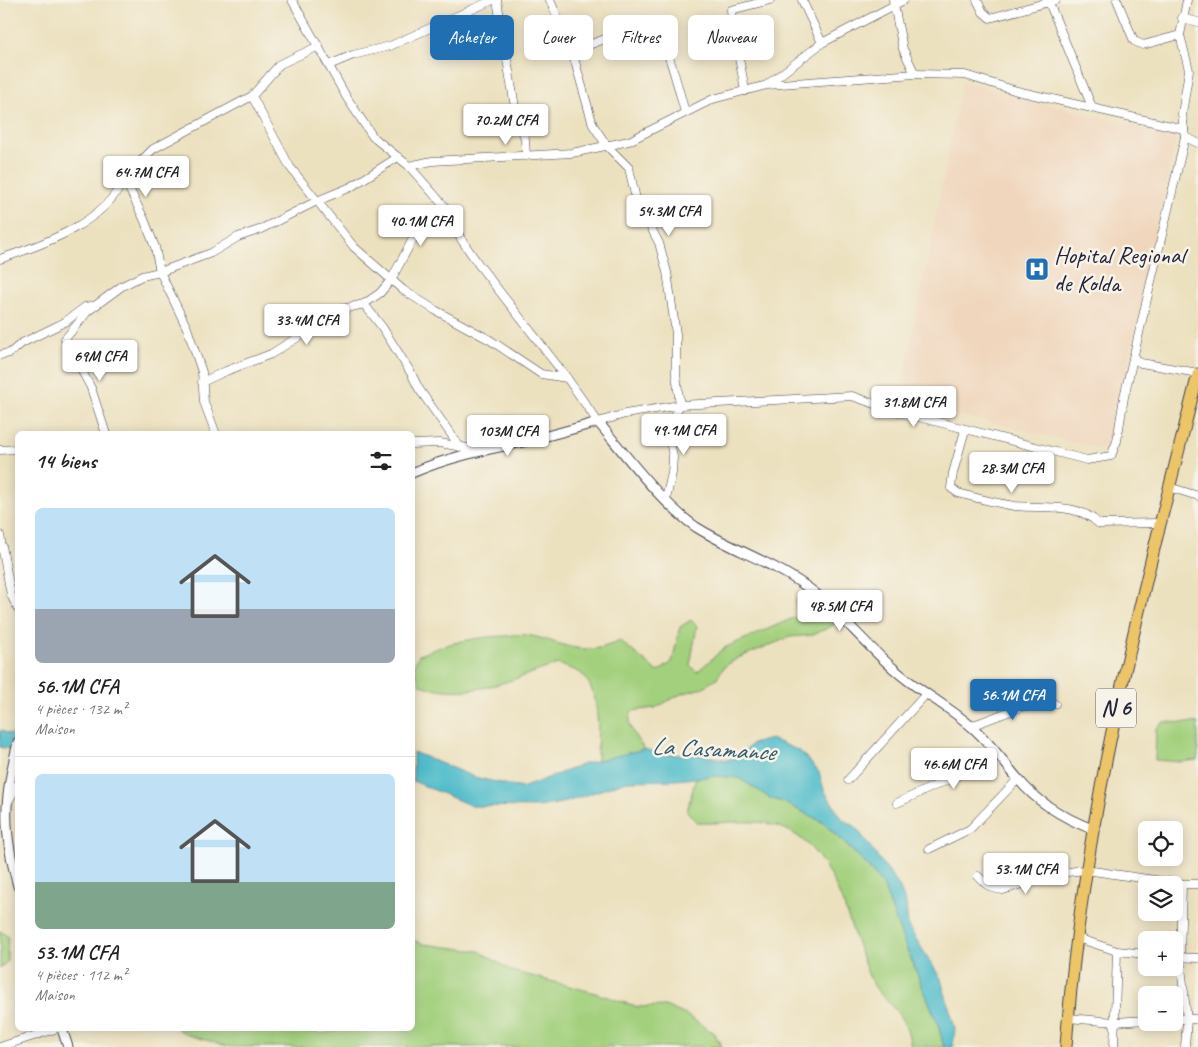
<!DOCTYPE html>
<html lang="fr">
<head>
<meta charset="utf-8">
<style>
	:root { --surface:#fff; --page:#f6f6f6; --text:#222; --muted:#767676; --line:#e0e0e0; --accent:#1f6fb2 }
	body { margin:0; font-family:Caveat,sans-serif; background:var(--page); color:var(--text); height:100vh; display:flex; flex-direction:column; font-size:19px; white-space:nowrap }
	* { box-sizing:border-box; margin:0 }
	p { font-size:16px; color:var(--muted) }
	.icon { flex:none; width:28px; height:28px; fill:none; stroke:currentColor; stroke-width:2; stroke-linecap:round; stroke-linejoin:round }
	.map { position:relative; flex:1; overflow:hidden }
	.side { position:absolute; left:15px; top:431px; width:400px; height:600px; display:flex; flex-direction:column; background:var(--surface); border-radius:8px; box-shadow:0 2px 12px #0003 }
	.side>* { flex:none }
	.top-card { position:absolute; left:430px; top:15px; width:475px; height:45px; display:flex; gap:10px }
	.buttons { position:absolute; left:1138px; top:821px; display:grid; gap:10px }
	.buttons a { display:grid; place-items:center; width:45px; height:45px; border-radius:8px; background:var(--surface); box-shadow:0 2px 12px #0003; font-size:25px }
	.price { position:absolute; translate:-50% -42px; padding:0 11px; border-radius:5px; background:#fff; color:#222; font-size:16px; line-height:32px; filter:drop-shadow(0 1px 2px #0008) }
	.price::after { content:''; position:absolute; left:50%; top:30px; width:15px; height:11px; margin-left:-8px; background:inherit; clip-path:polygon(0 0,100% 0,50% 100%) }
	.price.selected { background:var(--accent); color:#fff }
	ul { padding:0; list-style:none }
	li { display:grid; align-content:center; gap:10px; height:265px; padding:0 20px }
	li+li { border-top:1px solid var(--line) }
	li span { display:grid; place-items:center; height:155px; border-radius:8px; color:#555 }
	li>.icon { margin-inline-start:auto }
	span .icon { width:90px; height:90px; fill:#fffc; stroke-width:1 }
	li b { font-size:21px }
	h2 { display:flex; justify-content:space-between; align-items:center; height:60px; padding:0 20px; font-size:21px }
	.chip { padding:0 18px; border-radius:8px; background:var(--surface); box-shadow:0 2px 12px #0003; font-size:18px; line-height:45px }
	.chip.selected { background:var(--accent); color:#fff }
	.map>svg:first-child { display:block }
</style>
</head>
<body>
<div class="map">
<svg width="1198" height="1047" viewBox="0 0 1198 1047">
	<rect width="100%" height="100%" fill="#f7f3e8"/>
	<filter id="ink" filterUnits="userSpaceOnUse"><feTurbulence type="fractalNoise" baseFrequency=".02" numOctaves="2"/><feDisplacementMap in="SourceGraphic" scale="10" xChannelSelector="R" yChannelSelector="G"/><feConvolveMatrix kernelMatrix="1 2 1 2 8 2 1 2 1" color-interpolation-filters="sRGB"/></filter>
	<filter id="wash" filterUnits="userSpaceOnUse"><feTurbulence type="fractalNoise" baseFrequency=".0096" numOctaves="4" result="noise"/><feDisplacementMap in="SourceGraphic" scale="20" xChannelSelector="R" yChannelSelector="G"/><feGaussianBlur stdDeviation="1.12" result="paint"/><feColorMatrix in="noise" values="0 0 0 0 0 0 0 0 0 0 0 0 0 0 0 0 0 1.4 0 .05"/><feComposite in="paint" operator="in"/></filter>
	<g filter="url(#wash)">
		<rect width="100%" height="100%" fill="#ece1bf"/>
		<!-- built -->
		<polygon fill="#f0d6bc" points="962,82 1176,137 1110,451 900,401"/>
		<!-- green -->
		<g fill="#a3d07d" stroke="#62795c">
			<path d="M808,595l12,7 17,17 -5,7 -19,9 -23,2 -52,21 -13,8 -9,13 -14,9 -21,6 -26,14 -23,3c-7,14 4,26 12,38l-47,13c0,-26 5,-66 -14,-87 -6,-5 -18,-8 -25,-11 -46,15 -88,37 -137,21l-8,-17 6,-13c28,-12 55,-18 85,-19 7,-1 16,-2 23,-1 38,7 53,24 93,6l38,31 14,-10 8,-35 11,-7 6,6 -7,39 7,7 27,-24 74,-32 -2,-15z"/>
			<polygon points="1164,722 1198,723 1198,760 1180,762 1155,760 1156,728"/>
			<path d="M714,776l25,2 31,20 15,5 37,19 40,38 21,25 20,55 35,84 6,23h-33c-1,-9 -5,-21 -10,-29 -9,-15 -25,-24 -32,-42 -21,-50 -34,-132 -92,-150 -26,-8 -53,-2 -80,-3l-10,-12 9,-34z"/>
			<polygon points="0,931 8,936 7,962 0,969"/>
			<polygon points="413,940 423,944 479,951 512,971 592,992 638,1007 665,1006 686,1015 714,1033 722,1047 230,1047 188,1035 177,1029 310,1029 320,1034 336,1031 337,1029 412,1029"/>
		</g>
		<!-- water -->
		<g fill="#51bdcb" stroke="#3a7083">
			<polygon points="0,730 9,734 17,735 17,751 0,747"/>
			<polygon points="771,739 800,751 819,772 824,790 843,820 855,826 899,886 906,904 908,926 941,979 955,1028 953,1047 944,1047 938,1024 903,940 883,885 862,860 823,822 785,803 770,798 739,778 714,776 676,780 627,781 566,802 539,807 472,806 413,781 413,752 474,777 522,788 584,764 644,749 665,755 698,754 727,760 739,756 752,744"/>
		</g>
	</g>
	<g filter="url(#ink)">
		<g fill="none" stroke-linecap="round" stroke-linejoin="round">
			<!-- minor casing -->
			<g stroke="#403f4f" stroke-width="9">
				<g id="minor">
					<polyline points="292,0 347,98 373,137 409,166 445,207 461,239 479,265 567,378 598,422 625,414 680,405 852,396 895,411 1087,460 1111,456 1117,441 1124,397 1185,137 1182,114 1189,70 1180,35 1187,0"/>
					<polyline points="497,0 515,107 525,139 526,156"/>
					<polyline points="550,0 572,51 593,125 607,146 629,168 636,199 659,243 667,272 676,334 676,374 680,405 671,422 669,435 673,457 672,473 666,499"/>
					<polyline points="802,0 822,43"/>
					<polyline points="893,0 903,49 915,74"/>
					<polyline points="977,0 983,12 990,18 1056,0"/>
					<polyline points="1048,0 1092,107"/>
					<polyline points="1117,0 1134,41 1143,45 1180,35"/>
					<polyline points="1182,18 1198,22"/>
					<path d="M572,51l77,-28c17,10 30,69 36,89"/>
					<polyline points="329,65 353,55 390,46 493,0"/>
					<polyline points="768,84 822,43 904,0"/>
					<path d="M745,91c-4,-28 -12,-54 -14,-81l39,-10"/>
					<polyline points="252,96 290,167 354,247 403,290 435,310 490,340 541,374 567,378"/>
					<polyline points="1185,137 1198,143"/>
					<polyline points="409,166 432,161 572,153 629,141 713,99 767,85 915,74 965,75 1017,91 1184,129"/>
					<path d="M0,259c42,-14 107,-37 124,-81"/>
					<polyline points="364,304 382,327 411,373 419,389 460,447"/>
					<polyline points="0,355 10,353 22,343 65,322 85,307 91,306"/>
					<polyline points="1133,358 1141,363 1198,373"/>
					<polyline points="202,382 226,371 271,354 343,309 364,304 380,293 391,280 415,235 445,207"/>
					<path d="M965,430l-12,43 -2,15 7,5c18,5 38,10 57,13 28,3 63,-4 84,18l61,-1"/>
					<polyline points="106,434 91,388 65,339 88,311 122,286 142,276 160,272 211,253 238,237 259,230 317,201 351,187 398,157"/>
					<polyline points="216,434 204,402 202,372 187,328 160,272 155,247 144,219 124,178 153,149 252,96 280,64 319,46"/>
					<polyline points="412,444 440,443 478,450"/>
					<polyline points="0,450 18,449"/>
					<polyline points="1169,487 1198,496"/>
					<polyline points="0,535 11,595 18,609"/>
					<polyline points="971,726 1040,700 1055,704"/>
					<polyline points="848,780 926,694"/>
					<polyline points="8,802 18,784"/>
					<polyline points="897,803 965,772 994,748"/>
					<polyline points="929,849 970,829 1018,779"/>
					<path d="M978,876c8,9 13,13 25,14l55,-17 28,-3 96,14h16"/>
					<polyline points="1182,884 1180,958 1187,1019 1185,1047"/>
					<polyline points="1077,938 1117,951 1146,954"/>
					<polyline points="1174,957 1198,958"/>
					<polyline points="1068,1018 1115,1022 1146,1020"/>
					<polyline points="1174,1019 1198,1019"/>
					<polyline points="0,1047 55,1029"/>
					<polyline points="1114,1047 1117,951"/>
				</g>
			</g>
			<!-- tertiary casing -->
			<g stroke="#403f4f" stroke-width="11">
				<g id="tertiary">
					<path d="M412,473c36,-16 73,-23 111,-31 25,-6 50,-13 75,-20 27,32 64,82 98,105 38,24 83,37 119,66 28,23 51,52 79,76 24,22 55,37 79,59 17,15 30,33 45,51 19,23 46,39 74,50"/>
					<path d="M18,742c-14,58 -16,86 0,144"/>
					<polyline points="62,1029 68,1047"/>
				</g>
			</g>
			<!-- primary casing -->
			<g stroke="#403f4f" stroke-width="13">
				<path id="primary" d="M1066,1047c16,-229 76,-451 132,-673"/>
			</g>
			<!-- minor -->
			<use href="#minor" stroke="#fff" stroke-width="8"/>
			<!-- tertiary -->
			<use href="#tertiary" stroke="#fff" stroke-width="9"/>
			<!-- primary -->
			<use href="#primary" stroke="#edc569" stroke-width="11"/>
		</g>
	</g>
	<!-- icons -->
	<defs>
		<g id="hospital-square" transform="scale(1.25)"><rect x="-9" y="-9" width="18" height="18" rx="4" fill="#1f6fb2" stroke="#f7f3e8"/><path d="M-5-5h3v3.5h4V-5h3V5h-3V1.5h-4V5h-3Z" fill="#fff"/></g>
	</defs>
	<g fill-rule="evenodd">
		<use href="#hospital-square" x="1037" y="269"/>
	</g>
	<g text-anchor="middle" dominant-baseline="central" stroke-width="5" stroke-linejoin="round" paint-order="stroke">
		<!-- shield labels -->
		<rect fill="#f7f3e8" stroke="#62616f" stroke-width="1" x="1096" y="688.5" width="40" height="39" rx="4"/>
		<g font-size="22" font-weight="bold" fill="#22223b">
			<text x="1116" y="708">N 6</text>
		</g>
		<!-- poi labels -->
		<g font-size="24" fill="#22223b" stroke="#f7f3e8" text-anchor="start">
			<text x="1054" y="255">Hopital Regional<tspan x="1054" dy="28">de Kolda</tspan></text>
		</g>
		<!-- water labels -->
		<g font-size="25" font-style="italic" fill="#32586d" stroke="#f7f3e8">
			<text transform="translate(713 749) rotate(3)">La Casamance</text>
		</g>
	</g>
</svg>
<div class="buttons">
<a><svg class="icon" aria-label="locate" viewBox="0 0 24 24"><circle cx="12" cy="12" r="6"/><path d="M12 2v4M12 18v4M2 12h4M18 12h4"/></svg></a>
<a><svg class="icon" aria-label="layers" viewBox="0 0 24 24"><path d="M12 4l9 5-9 5-9-5zM3 14l9 5 9-5"/></svg></a>
<a>+</a>
<a>−</a>
</div>
<b class="price" style="left:506px;top:146px">70.2M CFA</b>
<b class="price" style="left:146px;top:198px">64.7M CFA</b>
<b class="price" style="left:669px;top:237px">54.3M CFA</b>
<b class="price" style="left:421px;top:247px">40.1M CFA</b>
<b class="price" style="left:307px;top:346px">33.4M CFA</b>
<b class="price" style="left:100px;top:382px">69M CFA</b>
<b class="price" style="left:914px;top:428px">31.8M CFA</b>
<b class="price" style="left:684px;top:456px">49.1M CFA</b>
<b class="price" style="left:508px;top:457px">103M CFA</b>
<b class="price" style="left:1012px;top:494px">28.3M CFA</b>
<b class="price" style="left:840px;top:632px">48.5M CFA</b>
<b class="price selected" style="left:1013px;top:721px">56.1M CFA</b>
<b class="price" style="left:954px;top:790px">46.6M CFA</b>
<b class="price" style="left:1026px;top:895px">53.1M CFA</b>
<div class="top-card">
<a class="chip selected">Acheter</a>
<a class="chip">Louer</a>
<a class="chip">Filtres</a>
<a class="chip">Nouveau</a>
</div>
<section class="side">
<h2>14 biens<svg class="icon" aria-label="filters" viewBox="0 0 24 24"><path d="M4 7h16M4 17h16"/><circle cx="9" cy="7" r="2"/><circle cx="15" cy="17" r="2"/></svg></h2>
<ul>
<li><span style="background:linear-gradient(#bfe0f5 65%,#9aa5b1 0)"><svg class="icon" aria-label="home" viewBox="0 0 24 24"><path d="M3 11l9-7 9 7M6 9v11h12V9"/></svg></span><div><b>56.1M CFA</b><p>4 pièces · 132 m²</p><p>Maison</p></div></li>
<li><span style="background:linear-gradient(#bfe0f5 70%,#7fa58c 0)"><svg class="icon" aria-label="home" viewBox="0 0 24 24"><path d="M3 11l9-7 9 7M6 9v11h12V9"/></svg></span><div><b>53.1M CFA</b><p>4 pièces · 112 m²</p><p>Maison</p></div></li>
</ul>
</section>
</div>
</body>
</html>
